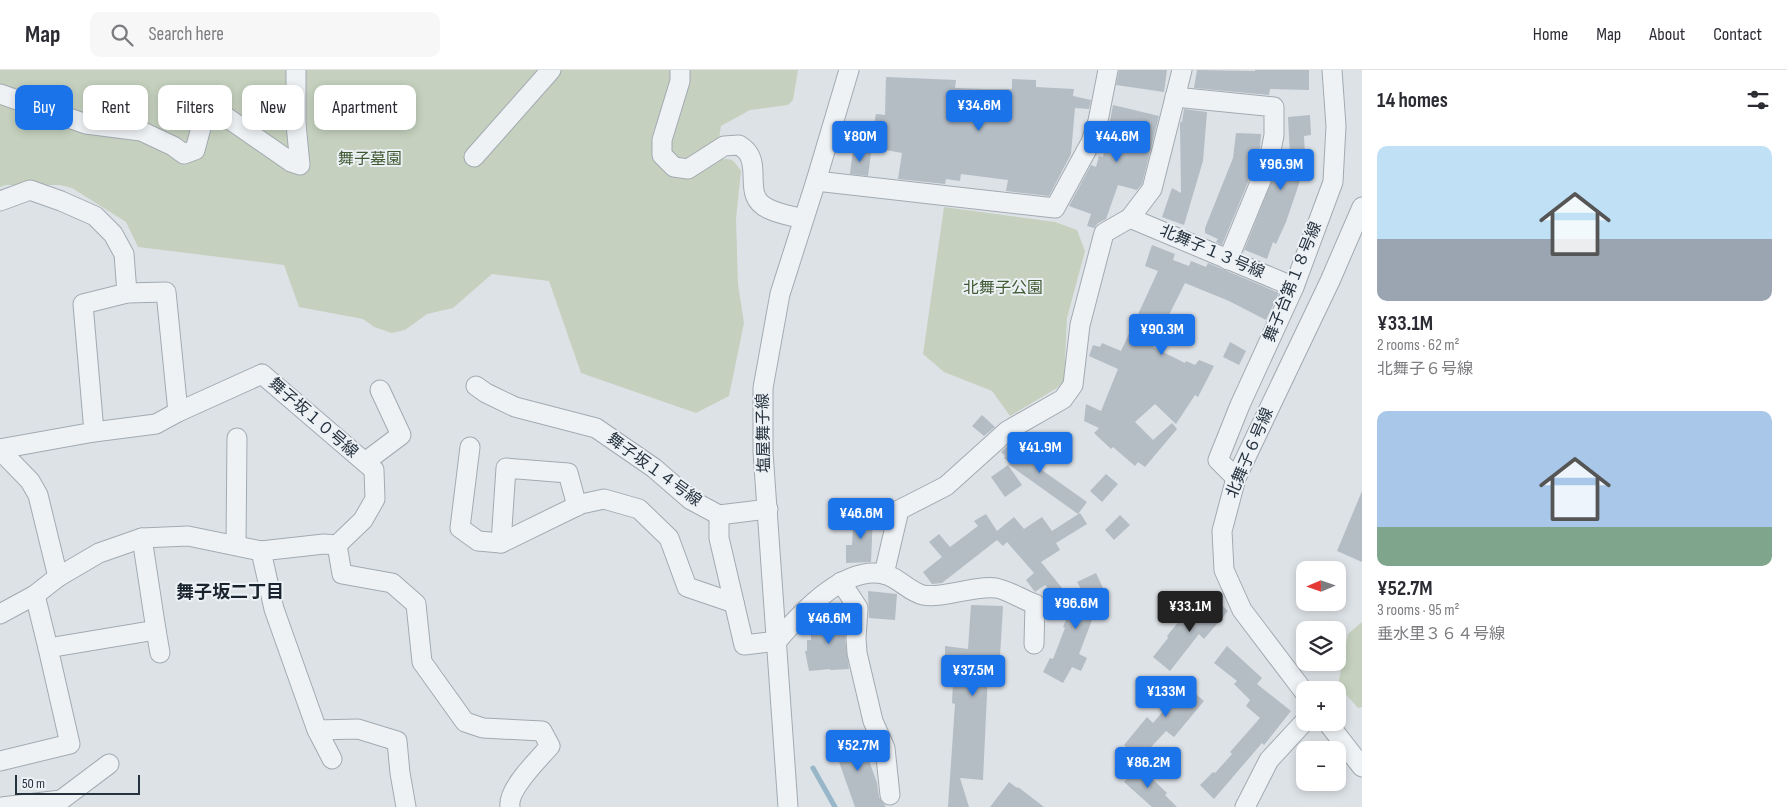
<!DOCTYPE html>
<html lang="en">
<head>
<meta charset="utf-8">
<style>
	:root { --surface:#fff; --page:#f7f7f7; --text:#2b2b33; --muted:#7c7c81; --line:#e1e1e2; --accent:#1a73e8 }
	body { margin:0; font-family:"Sofia Sans Condensed","Noto Sans JP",sans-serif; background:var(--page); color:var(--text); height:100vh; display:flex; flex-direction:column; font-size:19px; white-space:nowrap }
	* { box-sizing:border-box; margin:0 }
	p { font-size:16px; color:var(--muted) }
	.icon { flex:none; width:28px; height:28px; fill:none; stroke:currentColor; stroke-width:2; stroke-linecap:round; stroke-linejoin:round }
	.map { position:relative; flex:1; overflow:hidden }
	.details { display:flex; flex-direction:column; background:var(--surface); width:425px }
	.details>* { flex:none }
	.hud { position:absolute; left:15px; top:15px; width:475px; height:45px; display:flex; gap:10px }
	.needle { width:32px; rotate:268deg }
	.buttons { position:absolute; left:1296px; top:491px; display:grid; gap:10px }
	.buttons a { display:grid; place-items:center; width:50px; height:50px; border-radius:10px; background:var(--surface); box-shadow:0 2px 8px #0003; font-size:25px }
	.scale { position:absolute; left:15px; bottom:12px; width:125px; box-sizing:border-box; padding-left:5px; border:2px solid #26323e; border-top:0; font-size:14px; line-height:18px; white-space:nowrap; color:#26323e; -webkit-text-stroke:4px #ecf1f5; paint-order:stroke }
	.price { position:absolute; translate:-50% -42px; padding:0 11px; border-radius:5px; background:var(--accent); color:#fff; font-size:16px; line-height:32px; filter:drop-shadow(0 1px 2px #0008) }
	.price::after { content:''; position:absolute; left:50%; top:30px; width:15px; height:11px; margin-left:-8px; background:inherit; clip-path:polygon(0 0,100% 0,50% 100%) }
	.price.on { background:#222; color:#fff }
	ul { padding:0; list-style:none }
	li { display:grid; align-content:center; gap:10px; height:265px; padding:0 15px }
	li span { display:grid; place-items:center; height:155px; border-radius:10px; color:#555 }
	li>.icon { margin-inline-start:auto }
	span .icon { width:90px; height:90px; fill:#fffc; stroke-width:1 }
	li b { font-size:21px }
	h2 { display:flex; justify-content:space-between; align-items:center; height:60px; padding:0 15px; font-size:21px }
	.chip { padding:0 18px; border-radius:10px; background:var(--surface); box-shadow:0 2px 8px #0003; font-size:18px; line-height:45px }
	.chip.on { background:var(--accent); color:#fff }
	header { display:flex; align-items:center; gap:30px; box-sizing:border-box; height:70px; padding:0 25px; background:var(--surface); border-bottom:1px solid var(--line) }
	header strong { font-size:24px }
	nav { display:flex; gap:28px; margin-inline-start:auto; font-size:18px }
	.search { width:350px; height:45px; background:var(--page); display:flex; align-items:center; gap:12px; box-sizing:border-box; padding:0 18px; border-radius:10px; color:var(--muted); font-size:19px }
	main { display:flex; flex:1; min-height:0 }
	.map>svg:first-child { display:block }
</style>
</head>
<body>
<header>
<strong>Map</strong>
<div class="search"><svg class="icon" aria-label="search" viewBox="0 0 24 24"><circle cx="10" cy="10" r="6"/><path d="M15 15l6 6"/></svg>Search here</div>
<nav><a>Home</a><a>Map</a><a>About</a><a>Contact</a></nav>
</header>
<main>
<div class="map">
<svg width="1362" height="737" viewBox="0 0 1362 737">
	<rect width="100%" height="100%" fill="#dde2e7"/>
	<!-- green -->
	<g fill="#c5d1be">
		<path d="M0,0h798l-5,30 -5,5 -38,5 -29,16 -5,34c16,-2 16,-2 25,11l-5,48 2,65 6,39 -15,73 -33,17 -115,-40 -32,-92 -57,-7 -39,34 -26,6 -22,16 -13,3 -18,-6 -11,-8 -64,-12 -15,-42 -146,-18 -12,-25 -54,-34 -12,-3h-54l-6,2z"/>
		<polygon points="944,137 1055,152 1077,160 1085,181 1067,248 1064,311 1057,318 1010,346 992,321 944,302 923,284"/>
		<polygon points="1362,552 1362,637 1358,638 1338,615 1348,564"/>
	</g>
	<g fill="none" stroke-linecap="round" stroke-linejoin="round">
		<!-- stream -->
		<polyline stroke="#97b6c8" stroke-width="5" points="813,698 835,737"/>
	</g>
	<!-- building -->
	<g fill="#b4bcc4">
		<polygon points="1119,0 1167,0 1164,22 1116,15"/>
		<polygon points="1197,0 1255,1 1255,0 1309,0 1309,20 1270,19 1269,25 1194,18"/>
		<polygon points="886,7 956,10 955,18 985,19 1012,19 1012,9 1036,10 1036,17 1074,19 1073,26 1091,30 1089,39 1075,38 1071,84 1049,126 1006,121 1008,110 961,104 960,111 946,109 945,114 898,109 902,83 870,77 876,44 885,45"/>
		<polygon points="1113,35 1159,46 1142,114 1137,120 1118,115 1106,149 1098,153 1094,158 1087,156 1091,144 1069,136 1091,95 1096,97 1099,86 1103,87"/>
		<polygon points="1184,39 1207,42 1203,91 1184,155 1162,147 1172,118 1181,123 1180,54 1181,51 1182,52"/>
		<polygon points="1310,45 1311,65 1304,66 1306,102 1303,102 1286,152 1276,174 1273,172 1267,189 1245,180 1243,183 1281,88 1290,87 1288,47"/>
		<polygon points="1236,63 1261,64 1260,77 1258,88 1222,175 1216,172 1218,169 1205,163 1205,158 1233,88"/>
		<polygon points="853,80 871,83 868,106 850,104"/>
		<polygon points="1152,175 1175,184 1173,190 1189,196 1191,191 1206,197 1208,193 1279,223 1266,250 1229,231 1185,213 1153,277 1185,293 1186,291 1195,295 1199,290 1214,296 1198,327 1195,325 1176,354 1155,334 1135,352 1153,370 1172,353 1177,359 1145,397 1138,392 1135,396 1113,377 1111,379 1094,363 1099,358 1084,351 1086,334 1101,341 1118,299 1089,286 1093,275 1100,277 1102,273 1121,281 1158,201 1145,196"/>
		<polygon points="1230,272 1246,281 1239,295 1223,287"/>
		<polygon points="982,345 995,357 984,366 972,356"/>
		<polygon points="1020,369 1046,391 1039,398 1087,432 1078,444 1008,394 1010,393 1004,388 1005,386 1001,382 1012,372 1015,375"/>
		<polygon points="1008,395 1022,415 1005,427 991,407"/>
		<polygon points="1106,404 1118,414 1102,432 1090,421"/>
		<polygon points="1362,421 1362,492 1337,481"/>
		<polygon points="854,442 873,446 871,492 846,493 846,475 852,475"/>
		<polygon points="1080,443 1087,454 1056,473 1060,480 1041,492 1062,518 1054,525 1045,515 1035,522 1026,510 1034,503 1007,472 1003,476 997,470 942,513 932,514 923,502 942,487 929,472 939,464 950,477 978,456 974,451 986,444 997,461 1014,447 1024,459 1042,447 1052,461"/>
		<polygon points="1120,445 1130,455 1114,470 1105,460"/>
		<polygon points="1096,503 1103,518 1100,520 1102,524 1079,584 1087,588 1081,601 1072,597 1063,613 1043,602 1050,588 1053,589 1065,558 1063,557 1080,517 1077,512"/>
		<polygon points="868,521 897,524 895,550 869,548"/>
		<polygon points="1212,526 1228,541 1204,569 1199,564 1170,601 1153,587 1168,568 1167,566 1180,550 1186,556"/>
		<polygon points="971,535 1003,536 999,604 988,602 983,710 960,708 969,737 948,737 955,634 952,633 954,593 945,592 945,576 968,579"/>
		<polygon points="829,541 847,541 845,569 849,599 830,600 830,599 809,601 805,581 807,581 807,570 811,570 811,563 815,562 815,556 830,552"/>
		<polygon points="1227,576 1262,608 1257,614 1291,641 1264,675 1262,673 1214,729 1200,715 1213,702 1215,703 1232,684 1230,682 1260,648 1246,636 1250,630 1234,614 1237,611 1214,593"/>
		<polygon points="1174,606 1204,631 1174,667 1166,661 1139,690 1124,675 1147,647 1153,653 1170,633 1159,624"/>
		<polygon points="859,662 877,713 879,727 886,737 855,737 832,672"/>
		<polygon points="1139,696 1167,723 1165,725 1177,737 1152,737 1124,712"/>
		<polygon points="1009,712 1017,718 1018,717 1044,737 990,737"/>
	</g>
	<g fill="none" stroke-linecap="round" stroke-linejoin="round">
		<!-- minor casing -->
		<g stroke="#a2aab1" stroke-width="21">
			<g id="minor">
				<path d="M680,0v11l-18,59v15l12,12 14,2 36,-23 15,-1c3,2 7,5 9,8 12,17 -5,45 21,56 10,5 23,7 34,10"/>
				<polyline points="0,24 86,54 141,61 173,76 184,84 195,80 206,39 219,42 291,92 300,95 296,54 296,0"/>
				<polyline points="1175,27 1274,37 1274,65 1269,91 1228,190"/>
				<polyline points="474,87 551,0"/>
				<polyline points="816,111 1055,138 1091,72 1098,51 1108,0"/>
				<polyline points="0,131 30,120 61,131 95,146 113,164 124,184 127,223"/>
				<polyline points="1130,148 1294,217"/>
				<polyline points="476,316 486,323 515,337 596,358 654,398 691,430 719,445"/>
				<polyline points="94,362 156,354 178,342"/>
				<polyline points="470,377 460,458 478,471 501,473 581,434 604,429 639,439 669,468 687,517 734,533"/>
				<polyline points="0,379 94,362 83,234 127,223 166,222 178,342 262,304 374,400 375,429 363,450 337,475 324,474 261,481 188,466 142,468 99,483 58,507 35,525 0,544"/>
				<polyline points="0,380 30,411 38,425 58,507"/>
				<polyline points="365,392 401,365 380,320"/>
				<polyline points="1236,408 1218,390 1240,335 1294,217 1333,112 1336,56 1332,0"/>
				<path d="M768,439l-49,6v23l25,107 33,-4c23,-27 66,-75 106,-67 14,2 26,18 40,21 20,4 51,-10 73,-7 12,2 27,12 39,16l-1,40"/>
				<polyline points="501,473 506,398 568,403 577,436"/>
				<polyline points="236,475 237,368"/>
				<path d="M337,475l5,29 50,9 24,21 6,58 43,60 18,6 59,3 8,15c-11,13 -43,43 -40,61"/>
				<polyline points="261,481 274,539 317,660 332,689"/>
				<polyline points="884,504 899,440 946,416 1007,361 1063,329 1073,315 1080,255 1104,163 1130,148 1152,119 1182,0"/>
				<polyline points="841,512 858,538 856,568 857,583 873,651 885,678 890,725"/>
				<polyline points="35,525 48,578 156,560 142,468"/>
				<polyline points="156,560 160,583"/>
				<polyline points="1305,623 1242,540 1224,500 1222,461 1236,408 1330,211 1362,137"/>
				<polyline points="1327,652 1362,697"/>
				<polyline points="317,660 358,659 397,671 400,703 406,737"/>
				<polyline points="0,691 70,674 48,578"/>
				<polyline points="2,737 61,730 109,694"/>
				<polyline points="788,737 763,382 763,318 780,224 816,111 849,0"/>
				<polyline points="1245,737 1269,690 1305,651"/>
			</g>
		</g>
		<!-- minor -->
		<use href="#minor" stroke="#eff2f5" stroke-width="19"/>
	</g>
	<g text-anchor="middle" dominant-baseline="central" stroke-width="4" stroke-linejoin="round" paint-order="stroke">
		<!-- park labels -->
		<g font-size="16" fill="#405a33" stroke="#ecf1f5">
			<text x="370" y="89">舞子墓園</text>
			<text x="1003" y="218">北舞子公園</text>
		</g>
		<!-- street labels -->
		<g font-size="16" fill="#26323e" stroke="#ecf1f5">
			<text transform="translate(1212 182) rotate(23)">北舞子１３号線</text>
			<text transform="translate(1293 212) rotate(-68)">舞子台第１８号線</text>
			<text transform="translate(313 348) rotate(41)">舞子坂１０号線</text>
			<text transform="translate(764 363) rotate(-91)">塩屋舞子線</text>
			<text transform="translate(1250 383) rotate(-67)">北舞子６号線</text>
			<text transform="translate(654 400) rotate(36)">舞子坂１４号線</text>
		</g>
		<!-- neighbourhood labels -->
		<g font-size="18" font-weight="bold" fill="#19232e" stroke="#ecf1f5">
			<text x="230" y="522">舞子坂二丁目</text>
		</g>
	</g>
</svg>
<div class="buttons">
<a><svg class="needle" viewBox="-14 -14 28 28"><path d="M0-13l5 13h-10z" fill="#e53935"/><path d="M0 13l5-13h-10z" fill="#7c7c81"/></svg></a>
<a><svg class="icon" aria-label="layers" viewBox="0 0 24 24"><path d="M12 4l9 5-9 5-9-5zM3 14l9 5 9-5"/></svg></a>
<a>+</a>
<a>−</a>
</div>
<div class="scale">50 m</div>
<b class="price" style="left:979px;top:62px">¥34.6M</b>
<b class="price" style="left:860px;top:93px">¥80M</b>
<b class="price" style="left:1117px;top:93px">¥44.6M</b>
<b class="price" style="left:1281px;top:121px">¥96.9M</b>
<b class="price" style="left:1162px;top:286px">¥90.3M</b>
<b class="price" style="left:1040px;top:404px">¥41.9M</b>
<b class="price" style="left:861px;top:470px">¥46.6M</b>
<b class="price" style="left:1076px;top:560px">¥96.6M</b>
<b class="price on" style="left:1190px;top:563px">¥33.1M</b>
<b class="price" style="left:829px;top:575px">¥46.6M</b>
<b class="price" style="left:973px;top:627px">¥37.5M</b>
<b class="price" style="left:1166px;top:648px">¥133M</b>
<b class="price" style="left:858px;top:702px">¥52.7M</b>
<b class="price" style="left:1148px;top:719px">¥86.2M</b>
<div class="hud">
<a class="chip on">Buy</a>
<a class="chip">Rent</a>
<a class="chip">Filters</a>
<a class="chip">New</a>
<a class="chip">Apartment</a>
</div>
</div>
<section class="details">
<h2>14 homes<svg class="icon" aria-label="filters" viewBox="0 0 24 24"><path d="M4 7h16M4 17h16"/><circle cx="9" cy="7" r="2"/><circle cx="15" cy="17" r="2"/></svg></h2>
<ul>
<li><span style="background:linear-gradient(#bfe0f5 60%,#9aa5b1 0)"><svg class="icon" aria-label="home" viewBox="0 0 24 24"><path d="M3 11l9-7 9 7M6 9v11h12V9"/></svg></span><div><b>¥33.1M</b><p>2 rooms · 62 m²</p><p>北舞子６号線</p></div></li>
<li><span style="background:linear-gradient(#a9c7e8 75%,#7fa58c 0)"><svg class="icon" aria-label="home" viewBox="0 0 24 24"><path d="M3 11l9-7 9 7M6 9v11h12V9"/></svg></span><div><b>¥52.7M</b><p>3 rooms · 95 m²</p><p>垂水里３６４号線</p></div></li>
</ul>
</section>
</main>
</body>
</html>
